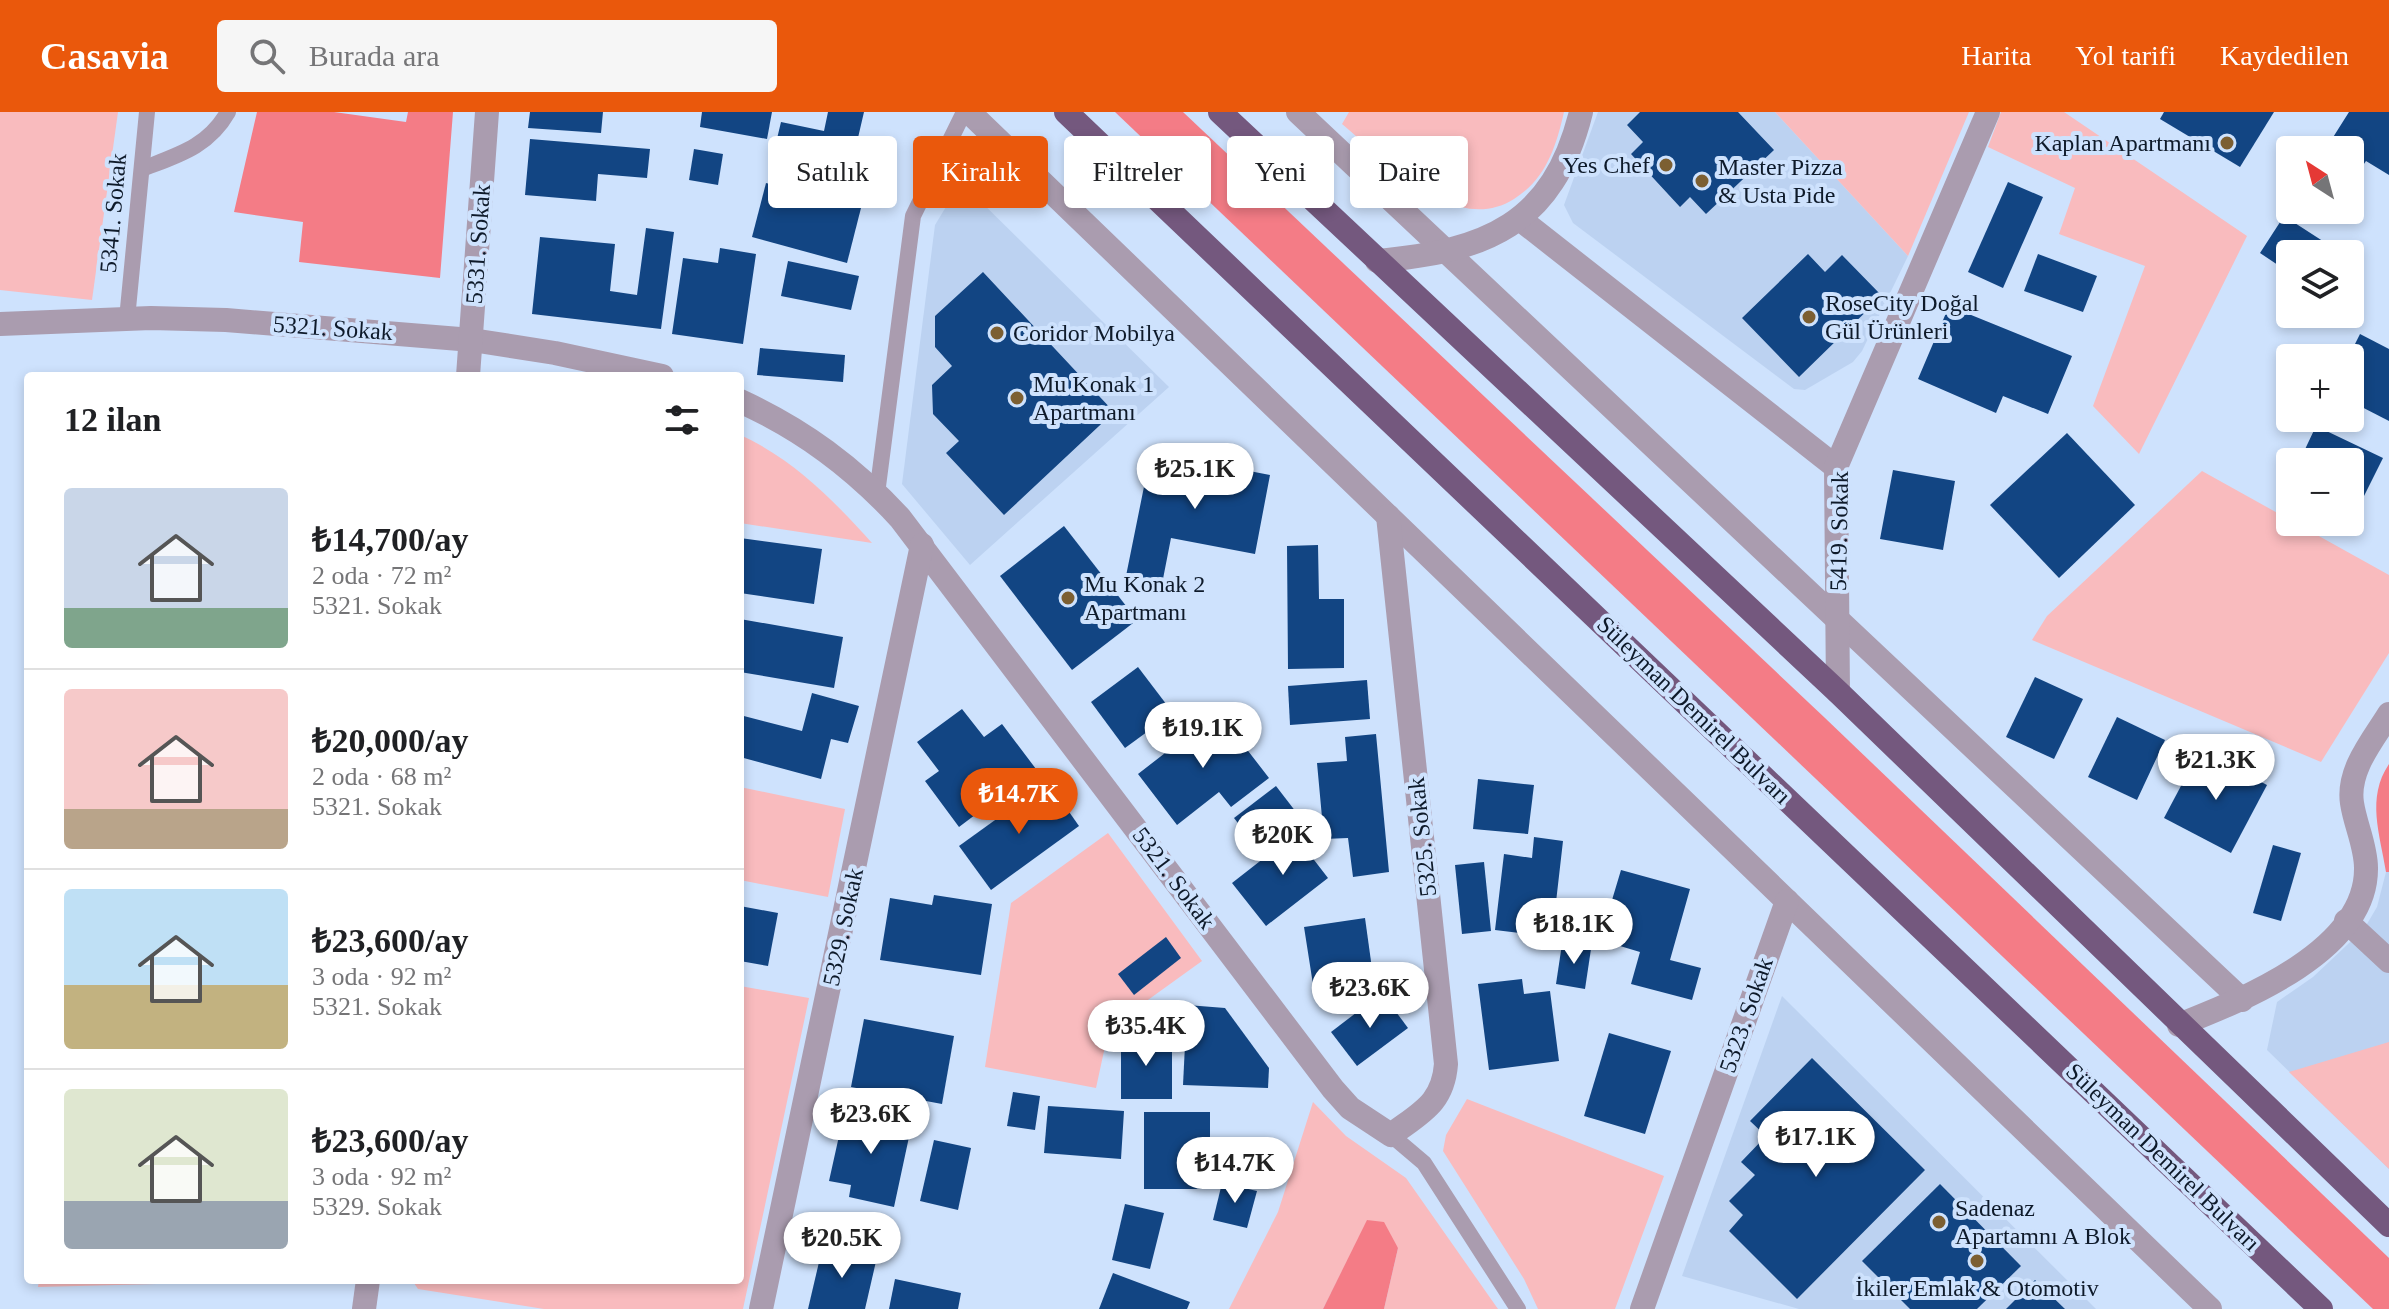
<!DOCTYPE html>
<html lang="tr">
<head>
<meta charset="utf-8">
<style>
	:root { --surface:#fff; --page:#f6f6f6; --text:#202124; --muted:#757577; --line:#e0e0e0; --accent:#ea580c }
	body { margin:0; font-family:Georgia,serif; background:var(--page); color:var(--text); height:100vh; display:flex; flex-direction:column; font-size:30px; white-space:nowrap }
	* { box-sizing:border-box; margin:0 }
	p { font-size:26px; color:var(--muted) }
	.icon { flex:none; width:44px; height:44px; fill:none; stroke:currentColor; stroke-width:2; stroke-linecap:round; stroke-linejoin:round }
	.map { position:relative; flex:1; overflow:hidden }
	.sheet { position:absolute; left:24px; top:260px; width:720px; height:912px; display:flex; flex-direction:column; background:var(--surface); border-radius:8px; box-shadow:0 4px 12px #0003 }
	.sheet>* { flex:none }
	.hud { position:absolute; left:768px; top:24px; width:760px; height:72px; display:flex; gap:16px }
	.needle { width:52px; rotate:324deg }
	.buttons { position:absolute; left:2276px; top:24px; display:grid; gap:16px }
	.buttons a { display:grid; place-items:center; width:88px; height:88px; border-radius:8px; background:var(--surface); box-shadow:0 4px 12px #0003; font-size:40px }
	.price { position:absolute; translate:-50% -68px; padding:0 18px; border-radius:28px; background:#fff; color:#222; font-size:26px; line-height:52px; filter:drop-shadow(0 2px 4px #0008) }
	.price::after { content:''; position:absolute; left:50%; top:48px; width:24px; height:18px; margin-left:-12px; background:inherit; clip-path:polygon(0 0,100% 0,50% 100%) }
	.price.active { background:var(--accent); color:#fff }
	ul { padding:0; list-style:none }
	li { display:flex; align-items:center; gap:24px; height:200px; padding:0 40px }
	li+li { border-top:2px solid var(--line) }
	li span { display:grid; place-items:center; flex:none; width:224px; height:160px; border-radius:8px; color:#555 }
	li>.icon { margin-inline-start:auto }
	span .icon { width:96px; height:96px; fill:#fffc; stroke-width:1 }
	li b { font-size:34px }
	h2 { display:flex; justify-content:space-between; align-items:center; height:96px; padding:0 40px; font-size:34px }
	.pill { padding:0 28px; border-radius:8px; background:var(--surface); box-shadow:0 4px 12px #0003; font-size:28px; line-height:72px }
	.pill.active { background:var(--accent); color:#fff }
	header { display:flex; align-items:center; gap:48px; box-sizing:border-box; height:112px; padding:0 40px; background:var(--accent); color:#fff }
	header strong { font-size:38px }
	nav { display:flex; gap:44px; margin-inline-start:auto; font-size:28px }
	.search { width:560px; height:72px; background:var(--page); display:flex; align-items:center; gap:20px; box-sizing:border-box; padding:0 28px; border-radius:8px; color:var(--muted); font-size:30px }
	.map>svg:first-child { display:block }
</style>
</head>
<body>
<header>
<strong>Casavia</strong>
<div class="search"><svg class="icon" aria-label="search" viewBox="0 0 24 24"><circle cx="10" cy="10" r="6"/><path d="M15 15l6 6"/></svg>Burada ara</div>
<nav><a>Harita</a><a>Yol tarifi</a><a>Kaydedilen</a></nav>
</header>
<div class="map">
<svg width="2389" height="1197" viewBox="0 0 2389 1197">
	<rect width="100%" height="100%" fill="#cee2fd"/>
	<!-- built -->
	<g fill="#bcd2f1">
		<polygon points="1598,0 1775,0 1908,144 1862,239 1853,250 1805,278 1794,277 1573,111 1564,93"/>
		<polygon points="961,70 1169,275 970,453 902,372 935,113"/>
		<polygon points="2386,760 2389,760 2389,1057 2267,938 2277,890 2313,865 2364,817 2377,795"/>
		<polygon points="1782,884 2096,1197 1799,1197 1682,1164"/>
	</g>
	<!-- green -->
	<g fill="#f9bbbe">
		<polygon points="0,0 118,0 92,188 0,178"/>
		<path d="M1349,0h215c-8,35 -18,67 -50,87 -60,38 -129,-39 -172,-75z"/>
		<polygon points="1775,0 1969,0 1908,144"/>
		<polygon points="2001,0 2064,0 2247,124 2139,342 2093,294 2145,154 2059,122 2075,76 1988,35"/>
		<path d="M740,323c54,24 93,65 132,108l-132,-20z"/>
		<polygon points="2202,359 2389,463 2389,541 2321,650 2032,528 2047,504"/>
		<polygon points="740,675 845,697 828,785 740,768"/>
		<polygon points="1108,721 1202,849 1109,916 1096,976 985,955 1011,791"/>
		<polygon points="740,874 809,886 743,1197 544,1197 418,1177 412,1168 740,1168"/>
		<polygon points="2389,930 2389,1057 2289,960"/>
		<polygon points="1467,987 1664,1064 1615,1197 1538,1197 1524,1167 1443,1039 1446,1023"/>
		<polygon points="1313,990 1346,1024 1406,1066 1498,1197 1384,1197 1398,1136 1368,1108 1323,1197 1229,1197 1278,1100"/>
		<polygon points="39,1168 310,1168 38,1175"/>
	</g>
	<!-- forest -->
	<g fill="#f47c86">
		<polygon points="257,0 334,0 406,10 408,0 453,0 440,166 299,150 303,110 234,100"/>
		<polygon points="1115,0 1183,0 1825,606 2389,1146 2389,1197 2373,1197"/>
		<path d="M2389,652v108h-3c-6,-38 -20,-74 3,-108z"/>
		<polygon points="1367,1108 1384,1110 1398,1136 1384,1197 1323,1197"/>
	</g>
	<!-- building -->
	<g fill="#124583">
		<polygon points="530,0 603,0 601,21 528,16"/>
		<polygon points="702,0 772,0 767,27 700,15"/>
		<polygon points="828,0 864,0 847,73 770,56 781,10 824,19"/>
		<polygon points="1640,0 1738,0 1774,38 1706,102 1690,85 1680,95 1631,42 1643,30 1627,13"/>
		<polygon points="2164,0 2274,0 2240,55 2160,7"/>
		<polygon points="2349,0 2389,0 2389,63 2366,49 2350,72 2350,38 2325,38"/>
		<polygon points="530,27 650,37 647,66 598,62 596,89 525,83"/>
		<polygon points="694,37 723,42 718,73 689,68"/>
		<polygon points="2008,70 2043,85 2003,176 1968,160"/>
		<polygon points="766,71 861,96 847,151 752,125"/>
		<polygon points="2284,104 2332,135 2328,142 2290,142 2290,161 2260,141"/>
		<polygon points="646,116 674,120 661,217 532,202 540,125 615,132 610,179 637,183"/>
		<polygon points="720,136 756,142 743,232 672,222 683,146 718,151"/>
		<polygon points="1808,142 1825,160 1842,143 1882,184 1799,265 1742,206"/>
		<polygon points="2038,142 2097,164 2083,200 2024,179"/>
		<polygon points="788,149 859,164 851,198 781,184"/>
		<polygon points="983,160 1114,300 1004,403 946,341 959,329 933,302 932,273 952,254 935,235 935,204"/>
		<polygon points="1949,194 2072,244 2048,302 2003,284 1996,301 1918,267"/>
		<polygon points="2360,222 2389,237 2389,309 2350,289 2348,246"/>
		<polygon points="760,236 845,243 843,270 757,263"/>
		<polygon points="2316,314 2383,346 2352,408 2350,350 2299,350"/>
		<polygon points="2067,321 2135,393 2059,466 1990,393"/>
		<polygon points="1151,340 1270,363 1255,442 1171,426 1162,472 1126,464"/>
		<polygon points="1893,358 1955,369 1943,438 1880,427"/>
		<polygon points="1064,414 1137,508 1072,558 1000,464"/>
		<polygon points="740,426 822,437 814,492 740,481"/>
		<polygon points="1318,433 1319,487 1344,487 1344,556 1288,557 1287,434"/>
		<polygon points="740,507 843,525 834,576 740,560"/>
		<polygon points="1138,555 1173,601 1125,636 1091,590"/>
		<polygon points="2035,565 2083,587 2054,647 2006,625"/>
		<polygon points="1367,568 1370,607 1290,613 1288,574"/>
		<polygon points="812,581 859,594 848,631 831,627 821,667 740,645 740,603 802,619"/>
		<polygon points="962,597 984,625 1002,612 1036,657 959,715 925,669 939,659 917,630"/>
		<polygon points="1218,600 1269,666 1231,695 1219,680 1177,713 1138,662"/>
		<polygon points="2117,605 2165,628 2137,688 2088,665"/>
		<polygon points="1376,622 1389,760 1353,765 1348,726 1324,727 1317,651 1347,649 1345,625"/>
		<polygon points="2200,638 2267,673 2231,741 2164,706"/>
		<polygon points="1478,667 1534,673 1528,722 1473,717"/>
		<polygon points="1048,670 1079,714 991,778 959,734"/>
		<polygon points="1276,674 1296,700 1254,732 1234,706"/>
		<polygon points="1306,713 1323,735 1311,744 1328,766 1266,814 1232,771"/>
		<polygon points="1534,725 1563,729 1552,825 1495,818 1504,742 1532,746"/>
		<polygon points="2273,733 2301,741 2281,809 2253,801"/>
		<polygon points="1484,750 1491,819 1462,822 1455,753"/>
		<polygon points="1621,758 1690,777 1670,848 1701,856 1692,888 1631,872 1640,840 1600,828"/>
		<polygon points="934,783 992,792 981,863 880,848 890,786 932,793"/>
		<polygon points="740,794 778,801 768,854 740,849"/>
		<polygon points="1365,806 1374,871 1314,879 1304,815"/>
		<polygon points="1166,825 1181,846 1134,883 1118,862"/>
		<polygon points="1562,832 1591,837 1585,877 1556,872"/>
		<polygon points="1522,867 1524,882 1550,879 1559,949 1489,958 1478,872"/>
		<polygon points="1382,881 1408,916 1357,954 1331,920"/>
		<polygon points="1187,893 1225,896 1269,956 1268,976 1183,973"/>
		<polygon points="864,907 954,924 942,992 851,975"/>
		<polygon points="1609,921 1671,939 1645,1022 1584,1004"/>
		<rect x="1121" y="925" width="51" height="62"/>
		<polygon points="1812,946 1925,1058 1797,1187 1729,1119 1743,1103 1729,1089 1755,1063 1741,1050 1766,1024 1750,1009"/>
		<polygon points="1013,980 1040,984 1035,1018 1007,1014"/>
		<polygon points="1048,994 1124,999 1121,1047 1044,1041"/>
		<polygon points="845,997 912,1011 894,1095 849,1085 851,1073 829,1069"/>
		<rect x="1144" y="1000" width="66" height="77"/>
		<polygon points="934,1028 971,1036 958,1098 920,1089"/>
		<polygon points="1222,1071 1257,1079 1247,1116 1213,1108"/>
		<polygon points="1940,1072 2021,1154 1977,1197 1910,1197 1862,1149"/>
		<polygon points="1125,1092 1164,1101 1150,1157 1112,1148"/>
		<polygon points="823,1133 877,1145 865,1197 808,1197"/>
		<polygon points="1113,1161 1190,1190 1187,1197 1099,1197"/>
		<polygon points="895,1167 961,1181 958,1197 889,1197"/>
		<polygon points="2035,1168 2065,1197 2006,1197"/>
	</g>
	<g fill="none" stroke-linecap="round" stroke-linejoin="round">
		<!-- service -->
		<g stroke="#aa9caf" stroke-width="16">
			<path d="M142,57c36,-14 66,-22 86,-57"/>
			<polyline points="127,207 147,0"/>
			<polyline points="877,382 913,104 964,0"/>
			<polyline points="1391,1023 1424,1051 1518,1197"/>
		</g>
		<!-- minor -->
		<g stroke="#aa9caf" stroke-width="24">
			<polyline points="969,0 2210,1197"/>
			<polyline points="1298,0 2242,888"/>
			<polyline points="1521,108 1836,355"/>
			<path d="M1377,149c109,-10 176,-36 204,-149"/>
			<polyline points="0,212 151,206 226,208 472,228 555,241 662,264"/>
			<polyline points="468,264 487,0"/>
			<path d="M740,289c63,29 113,66 160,117l433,571 17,19 41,27c29,-22 52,-31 55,-71l-58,-548"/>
			<polyline points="1838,580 1836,355 1988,0"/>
			<polyline points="2346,809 2389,849"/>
			<path d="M2179,913c63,-25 188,-74 187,-157 0,-22 -11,-44 -14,-65 -5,-33 21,-63 37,-89"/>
			<polyline points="364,1197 368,1168"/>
			<polyline points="761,1197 922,433"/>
			<polyline points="1642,1197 1787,789"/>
		</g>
		<!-- trunk -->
		<g stroke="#74587e" stroke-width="24">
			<polyline points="1066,0 2321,1197"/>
			<polyline points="1220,0 1838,580 2389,1113"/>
		</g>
	</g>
	<!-- markers -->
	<g fill="#7c5f32" stroke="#cee2fd" stroke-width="3">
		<circle cx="2227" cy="31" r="8"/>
		<circle cx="1666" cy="53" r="8"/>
		<circle cx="1702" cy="69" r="8"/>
		<circle cx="1809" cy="205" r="8"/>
		<circle cx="997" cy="221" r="8"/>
		<circle cx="1017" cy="286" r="8"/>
		<circle cx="1068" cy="486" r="8"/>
		<circle cx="1939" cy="1110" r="8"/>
		<circle cx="1977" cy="1149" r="8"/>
	</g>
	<g text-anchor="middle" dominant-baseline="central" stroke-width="8" stroke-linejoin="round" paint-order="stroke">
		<!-- poi labels -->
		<g font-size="24" fill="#0e1a2a" stroke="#cee2fd" text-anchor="start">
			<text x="2211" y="31" text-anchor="end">Kaplan Apartmanı</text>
			<text x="1650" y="53" text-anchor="end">Yes Chef</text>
			<text x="1718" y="55">Master Pizza<tspan x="1718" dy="28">&amp; Usta Pide</tspan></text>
			<text x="1825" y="191">RoseCity Doğal<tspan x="1825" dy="28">Gül Ürünleri</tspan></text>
			<text x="1013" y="221">Coridor Mobilya</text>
			<text x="1033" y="272">Mu Konak 1<tspan x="1033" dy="28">Apartmanı</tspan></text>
			<text x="1084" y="472">Mu Konak 2<tspan x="1084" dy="28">Apartmanı</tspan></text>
			<text x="1955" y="1096">Sadenaz<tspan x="1955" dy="28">Apartamnı A Blok</tspan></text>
			<text x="1977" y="1176" text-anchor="middle">İkiler Emlak &amp; Otomotiv</text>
		</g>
		<!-- street labels -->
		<g font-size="24" fill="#0e1a2a" stroke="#cee2fd">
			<text transform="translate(113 101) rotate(-85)">5341. Sokak</text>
			<text transform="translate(478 132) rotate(-86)">5331. Sokak</text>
			<text transform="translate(333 216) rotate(4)">5321. Sokak</text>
			<text transform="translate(1839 419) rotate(-89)">5419. Sokak</text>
			<text transform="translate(1694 598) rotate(44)">Süleyman Demirel Bulvarı</text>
			<text transform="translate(1422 725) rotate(-96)">5325. Sokak</text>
			<text transform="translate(1174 766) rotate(53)">5321. Sokak</text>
			<text transform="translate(843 815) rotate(-78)">5329. Sokak</text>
			<text transform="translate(1746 903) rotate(-71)">5323. Sokak</text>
			<text transform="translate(2163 1045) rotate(44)">Süleyman Demirel Bulvarı</text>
		</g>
	</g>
</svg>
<div class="buttons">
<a><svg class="needle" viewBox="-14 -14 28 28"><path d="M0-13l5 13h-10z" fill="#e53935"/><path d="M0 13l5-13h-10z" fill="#757577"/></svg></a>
<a><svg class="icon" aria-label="layers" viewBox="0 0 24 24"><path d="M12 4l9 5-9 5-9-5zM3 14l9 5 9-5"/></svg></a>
<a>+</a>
<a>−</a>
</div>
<b class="price" style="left:1195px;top:399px">₺25.1K</b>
<b class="price" style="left:1203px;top:658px">₺19.1K</b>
<b class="price" style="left:2216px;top:690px">₺21.3K</b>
<b class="price active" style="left:1019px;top:724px">₺14.7K</b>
<b class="price" style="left:1283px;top:765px">₺20K</b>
<b class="price" style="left:1574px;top:854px">₺18.1K</b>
<b class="price" style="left:1370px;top:918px">₺23.6K</b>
<b class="price" style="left:1146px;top:956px">₺35.4K</b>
<b class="price" style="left:871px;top:1044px">₺23.6K</b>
<b class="price" style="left:1816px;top:1067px">₺17.1K</b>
<b class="price" style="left:1235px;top:1093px">₺14.7K</b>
<b class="price" style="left:842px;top:1168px">₺20.5K</b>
<div class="hud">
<a class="pill">Satılık</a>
<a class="pill active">Kiralık</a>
<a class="pill">Filtreler</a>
<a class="pill">Yeni</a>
<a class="pill">Daire</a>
</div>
<section class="sheet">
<h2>12 ilan<svg class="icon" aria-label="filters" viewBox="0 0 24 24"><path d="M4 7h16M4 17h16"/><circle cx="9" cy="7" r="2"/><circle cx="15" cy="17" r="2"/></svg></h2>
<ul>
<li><span style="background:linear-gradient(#c9d6e8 75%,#7fa58c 0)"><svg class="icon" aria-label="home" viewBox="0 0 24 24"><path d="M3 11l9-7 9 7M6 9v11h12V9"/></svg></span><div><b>₺14,700/ay</b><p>2 oda · 72 m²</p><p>5321. Sokak</p></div></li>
<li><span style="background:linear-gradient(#f6c9c9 75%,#b9a48a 0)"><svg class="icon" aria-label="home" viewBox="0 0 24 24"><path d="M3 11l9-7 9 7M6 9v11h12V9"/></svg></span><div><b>₺20,000/ay</b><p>2 oda · 68 m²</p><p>5321. Sokak</p></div></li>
<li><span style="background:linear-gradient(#bfe0f5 60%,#c2b280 0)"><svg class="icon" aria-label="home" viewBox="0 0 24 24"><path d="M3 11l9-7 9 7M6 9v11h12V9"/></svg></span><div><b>₺23,600/ay</b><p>3 oda · 92 m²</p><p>5321. Sokak</p></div></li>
<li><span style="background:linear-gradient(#dfe7d0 70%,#9aa5b1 0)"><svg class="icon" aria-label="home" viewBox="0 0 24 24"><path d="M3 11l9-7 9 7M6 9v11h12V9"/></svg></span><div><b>₺23,600/ay</b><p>3 oda · 92 m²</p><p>5329. Sokak</p></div></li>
</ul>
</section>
</div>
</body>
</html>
